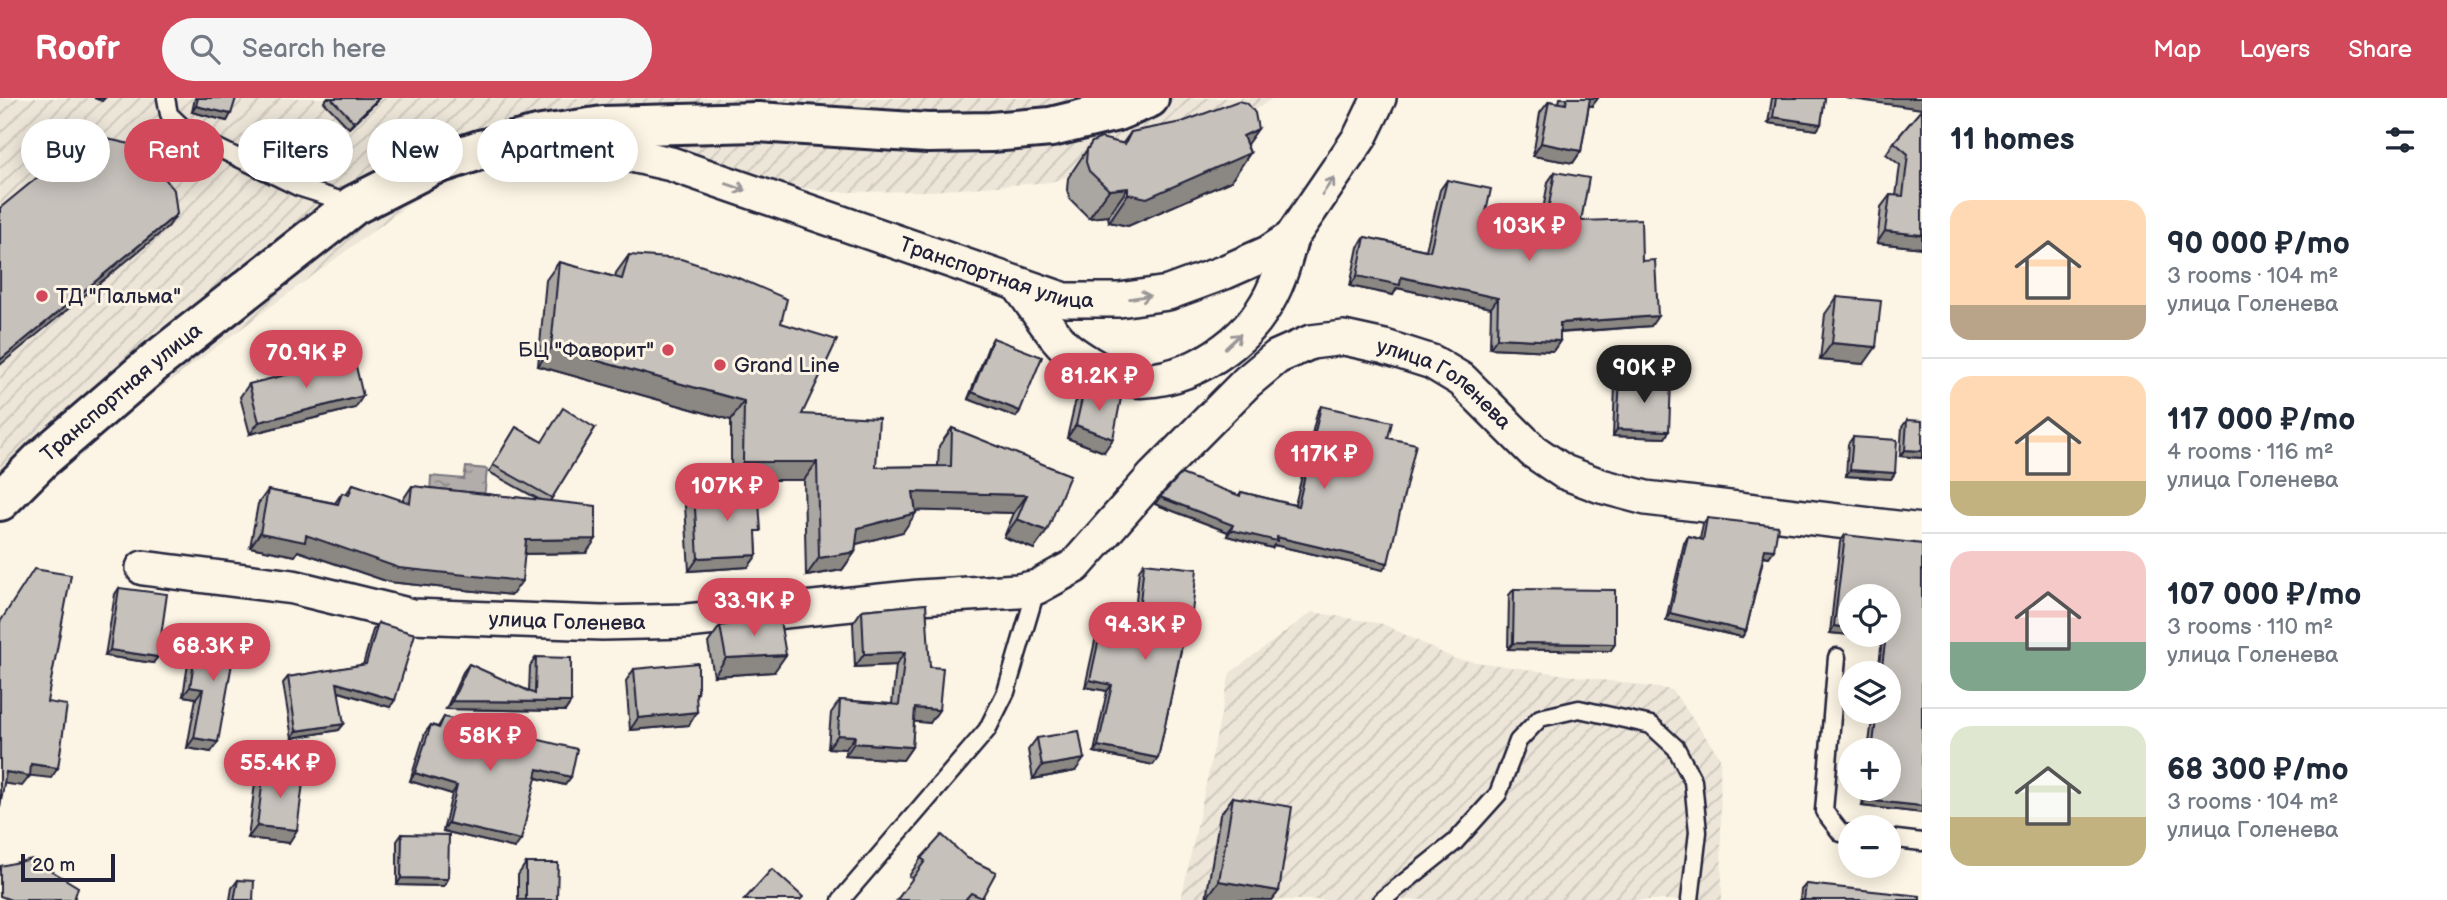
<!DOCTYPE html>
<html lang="en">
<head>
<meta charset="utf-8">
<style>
	:root { --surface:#fff; --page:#f6f6f7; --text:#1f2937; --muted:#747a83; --line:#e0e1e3; --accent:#d1495b }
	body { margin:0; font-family:"Balsamiq Sans",sans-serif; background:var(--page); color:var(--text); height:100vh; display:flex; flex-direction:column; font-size:26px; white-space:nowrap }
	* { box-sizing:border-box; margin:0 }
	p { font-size:23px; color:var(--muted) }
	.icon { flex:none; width:38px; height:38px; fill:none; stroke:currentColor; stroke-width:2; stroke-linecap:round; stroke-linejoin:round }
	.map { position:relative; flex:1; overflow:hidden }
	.drawer { display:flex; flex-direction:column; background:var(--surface); width:525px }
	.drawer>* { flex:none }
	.banner { position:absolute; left:21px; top:21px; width:665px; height:63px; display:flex; gap:14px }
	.fabs { position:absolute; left:1838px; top:486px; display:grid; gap:14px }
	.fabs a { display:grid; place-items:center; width:63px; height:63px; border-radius:50%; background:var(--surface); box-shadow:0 4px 18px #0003; font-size:35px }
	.scale { position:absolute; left:21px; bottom:18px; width:94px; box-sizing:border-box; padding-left:7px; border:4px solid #22223b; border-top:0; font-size:19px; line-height:24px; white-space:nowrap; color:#22223b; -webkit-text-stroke:5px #fcf5e5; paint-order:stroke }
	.price { position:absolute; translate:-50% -60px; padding:0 16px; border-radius:24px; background:var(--accent); color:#fff; font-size:23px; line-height:46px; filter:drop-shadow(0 2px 4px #0008) }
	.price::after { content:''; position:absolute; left:50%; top:42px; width:21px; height:16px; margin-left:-10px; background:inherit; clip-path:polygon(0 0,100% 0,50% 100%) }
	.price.selected { background:#222; color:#fff }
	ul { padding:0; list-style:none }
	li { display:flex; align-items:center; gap:21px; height:175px; padding:0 28px }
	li+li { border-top:2px solid var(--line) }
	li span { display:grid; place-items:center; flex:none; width:196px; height:140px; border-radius:21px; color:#555 }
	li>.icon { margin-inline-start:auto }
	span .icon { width:84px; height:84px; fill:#fffc; stroke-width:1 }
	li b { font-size:30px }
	h2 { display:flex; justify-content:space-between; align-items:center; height:84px; padding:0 28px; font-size:30px }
	.pill { padding:0 24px; border-radius:32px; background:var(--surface); box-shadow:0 4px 18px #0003; font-size:24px; line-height:63px }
	.pill.selected { background:var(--accent); color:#fff }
	header { display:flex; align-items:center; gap:42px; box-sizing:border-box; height:98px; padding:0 35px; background:var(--accent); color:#fff }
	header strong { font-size:33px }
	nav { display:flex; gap:38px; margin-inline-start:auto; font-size:24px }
	.search { width:490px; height:63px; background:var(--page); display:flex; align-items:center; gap:18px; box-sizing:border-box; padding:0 24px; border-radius:38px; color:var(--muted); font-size:26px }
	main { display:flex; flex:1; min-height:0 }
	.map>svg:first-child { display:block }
</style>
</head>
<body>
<header>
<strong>Roofr</strong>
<div class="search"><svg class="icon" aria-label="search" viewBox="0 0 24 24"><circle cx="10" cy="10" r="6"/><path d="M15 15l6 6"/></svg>Search here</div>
<nav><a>Map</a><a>Layers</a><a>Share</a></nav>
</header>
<main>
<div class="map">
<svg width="1922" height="802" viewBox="0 0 1922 802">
	<defs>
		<pattern id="industrial-furrows" width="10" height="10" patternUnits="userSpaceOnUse" patternTransform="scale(1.75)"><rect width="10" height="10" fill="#ece5d8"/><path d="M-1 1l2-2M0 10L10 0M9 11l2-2" fill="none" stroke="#cac4ba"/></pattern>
		<pattern id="water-ripples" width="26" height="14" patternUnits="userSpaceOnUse" patternTransform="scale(1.75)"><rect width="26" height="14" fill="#b2adab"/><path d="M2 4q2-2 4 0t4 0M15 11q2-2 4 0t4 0" fill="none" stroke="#908c8c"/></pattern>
	</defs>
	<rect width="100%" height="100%" fill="#fcf5e5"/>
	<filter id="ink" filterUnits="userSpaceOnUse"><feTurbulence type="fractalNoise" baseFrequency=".0143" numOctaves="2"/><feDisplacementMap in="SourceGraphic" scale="14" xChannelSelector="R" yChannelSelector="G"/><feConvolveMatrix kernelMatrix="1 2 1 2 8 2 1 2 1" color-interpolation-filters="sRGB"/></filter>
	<g filter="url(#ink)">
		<!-- industrial -->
		<g fill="url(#industrial-furrows)">
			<polygon points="0,0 1273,0 1239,22 1051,84 930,93 831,94 568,57 446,79 0,409"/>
			<polygon points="1312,514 1383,526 1455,561 1672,592 1720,659 1722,802 1181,802 1230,575"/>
		</g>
		<!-- water -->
		<polygon fill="url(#water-ripples)" stroke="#78757e" stroke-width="2" points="466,369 487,371 484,401 430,396 431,378 464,381"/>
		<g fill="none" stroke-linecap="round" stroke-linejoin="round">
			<!-- service casing -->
			<g stroke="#22223b" stroke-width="21">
				<g id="service">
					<polyline points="166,0 169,16 191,37 298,89 352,106"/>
					<polyline points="1837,559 1824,713 1841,735 1850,736"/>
					<polyline points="1888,740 1922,744"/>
					<polyline points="841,802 987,632 1006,594 1037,489"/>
					<polyline points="1382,802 1455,744 1498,696 1518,643 1540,620 1579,611 1651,627 1676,650 1693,683 1698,734 1690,802"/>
				</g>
			</g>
			<!-- minor casing -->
			<g stroke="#22223b" stroke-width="38">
				<g id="minor">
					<path id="s1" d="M551,39l120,27 394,136h54l49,-7 57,-21 43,-19 23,-15 69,-101 19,-39"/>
					<path d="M1019,188c12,15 35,52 49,63 10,8 34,23 46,27 51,18 120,-22 147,-64 16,-23 23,-48 30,-74"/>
					<path id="s2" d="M143,470l150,19 119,29 190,7 85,-2 232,-24 99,-6 19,-4 38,-21 79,-90 93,-94 30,-25 34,-15 33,-4 41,9 47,15 30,18 71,71 31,21 37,14 45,12 276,33"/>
				</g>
			</g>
			<!-- secondary casing -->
			<g stroke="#22223b" stroke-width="44">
				<g id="secondary">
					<path id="s3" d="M0,403l42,-42 114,-98 198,-156 77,-39 49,-16 62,-15 61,-9 155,-4 170,11 63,-1 60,-5 66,-16 32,-13"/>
				</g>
			</g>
			<!-- service -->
			<use href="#service" stroke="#fcf5e5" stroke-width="16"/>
			<!-- minor -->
			<use href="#minor" stroke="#fcf5e5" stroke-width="33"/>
			<!-- secondary -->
			<use href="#secondary" stroke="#fcf5e5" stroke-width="38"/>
		</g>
		<!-- wall -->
		<g fill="#aaa6a1" stroke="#22223b" stroke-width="2">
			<polygon points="195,0 236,0 227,23 192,14"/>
			<polygon points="327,0 379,0 375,5 349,30 324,4"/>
			<polygon points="1560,0 1598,0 1592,8 1589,7 1581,53 1573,65 1533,58 1540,15 1549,3 1559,5"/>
			<polygon points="1772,0 1825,0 1821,26 1817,32 1768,25"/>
			<polygon points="1922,11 1922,150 1877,145 1881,109 1890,97 1896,98 1900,67 1886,56 1894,44"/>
			<polygon points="1131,34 1247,47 1250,55 1231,83 1128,128 1109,124 1108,118 1089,120 1070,101 1067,92 1068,80 1092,44 1123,45"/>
			<polygon points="1555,74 1581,123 1642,163 1651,228 1560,235 1560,243 1553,253 1490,250 1491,210 1397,190 1393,197 1350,188 1358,149 1365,139 1426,152 1440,92 1447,82 1481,137 1538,140 1548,84"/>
			<polygon points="629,157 781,225 802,316 876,369 938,368 939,348 952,330 1070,377 1034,451 1004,439 1014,415 916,412 903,434 856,446 855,454 842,472 806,478 804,382 731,382 731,322 538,268 546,182 559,164 615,179 616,175"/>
			<polygon points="1837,199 1864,266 1820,262 1825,216"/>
			<polygon points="993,240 1020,313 1016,319 968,301 989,247"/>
			<polygon points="1620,281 1669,333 1665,340 1613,338 1615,288"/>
			<polygon points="249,286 355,310 250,336 240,299"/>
			<polygon points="1084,292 1104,354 1067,340 1075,305"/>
			<polygon points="1321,308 1388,340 1383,472 1274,447 1272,450 1227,438 1228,434 1155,406 1238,398 1241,394 1295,407 1317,315"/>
			<polygon points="1907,322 1922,360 1900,358 1902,329"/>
			<polygon points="516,329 542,344 595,330 550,403 586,455 525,456 512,497 389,484 298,453 295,458 250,449 258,406 268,392 335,405 342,395 346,396 353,386 402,403 412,388 540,402 489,374"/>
			<polygon points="1853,339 1895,375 1891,381 1846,378 1848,346"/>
			<polygon points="694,394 756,439 757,457 748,469 689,473 685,407"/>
			<polygon points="1707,420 1769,459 1764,458 1746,533 1742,539 1666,522 1684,445 1688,438 1700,441 1703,426"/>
			<polygon points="1845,437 1921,501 1922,715 1862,708 1864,691 1888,691 1888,653 1868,653 1873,614 1888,614 1888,576 1878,576 1882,541 1852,537 1888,537 1888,499 1850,537 1830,535 1840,444"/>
			<polygon points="1144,465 1191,523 1186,529 1158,660 1153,667 1094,654 1107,593 1085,589 1097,534 1102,527 1133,534 1139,472"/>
			<polygon points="119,490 153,565 105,558 115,496"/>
			<polygon points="1514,491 1615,546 1610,553 1508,551 1509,497"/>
			<polygon points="926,506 930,625 914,623 912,649 903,662 845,658 846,651 828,650 831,615 840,602 892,606 896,567 855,569 853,525 862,512"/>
			<polygon points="378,525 390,609 339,594 339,632 292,640 283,585 288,579 363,567 373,532"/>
			<polygon points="720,528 774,574 714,578 708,545"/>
			<polygon points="197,544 211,654 187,650 196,600 183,598 190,553"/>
			<polygon points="536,559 571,604 565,613 446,611 463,574 469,566 529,593 530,568"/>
			<polygon points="634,571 698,595 696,597 689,627 630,632 626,583"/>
			<polygon points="444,619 565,687 536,680 515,750 443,733 452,696 410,683 425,635 431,627 438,629"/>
			<polygon points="1037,640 1075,673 1033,681 1028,652"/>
			<polygon points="264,672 289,745 248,740 255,685"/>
			<polygon points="1233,699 1279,793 1272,802 1213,802 1206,801 1220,717"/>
			<polygon points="402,736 448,781 444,788 397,787 397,743"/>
			<polygon points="921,760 967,760 996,774 980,802 897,802 913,781 909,778"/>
			<polygon points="526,765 557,802 518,802 518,777"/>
			<polygon points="238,782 253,802 230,802 232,790"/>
			<polygon points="1806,786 1920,802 1800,802 1801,792"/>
		</g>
		<!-- shaded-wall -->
		<g fill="#8b8783" stroke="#22223b" stroke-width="2">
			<polygon points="94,0 105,0 102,3"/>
			<polygon points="379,0 375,5 349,30 354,24"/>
			<polygon points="1587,0 1598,0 1592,8 1583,7"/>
			<polygon points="1845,0 1922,0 1922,11"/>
			<polygon points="196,8 231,16 227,23 192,14"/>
			<polygon points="1773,19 1821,26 1817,32 1768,25"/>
			<polygon points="1258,31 1238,59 1243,38"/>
			<polygon points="1541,45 1581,53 1573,65 1533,58"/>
			<polygon points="1250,55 1231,83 1128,128 1109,124 1128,96"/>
			<polygon points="1128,90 1108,118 1089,120 1109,92"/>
			<polygon points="177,116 168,129 0,267 0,262"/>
			<polygon points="1885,133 1922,137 1922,150 1877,145"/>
			<polygon points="1357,178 1401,179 1498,200 1491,210 1397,190 1393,197 1350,188"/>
			<polygon points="1658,218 1651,228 1553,235 1560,225"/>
			<polygon points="1497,240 1560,243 1553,253 1490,250"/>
			<polygon points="1832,245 1876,249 1864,266 1820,262"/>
			<polygon points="551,250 744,303 731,322 538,268"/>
			<polygon points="972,294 1020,313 1016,319 968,301"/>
			<polygon points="363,298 355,310 250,336 259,324"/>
			<polygon points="1076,327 1113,341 1104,354 1067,340"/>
			<polygon points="1617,331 1669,333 1665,340 1613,338"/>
			<polygon points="1905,352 1922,353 1922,360 1900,358"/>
			<polygon points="743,364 817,364 804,382 731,382"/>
			<polygon points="1850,372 1895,375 1891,381 1846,378"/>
			<polygon points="913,394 1027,397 1014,415 900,412"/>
			<polygon points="1160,399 1233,427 1228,434 1155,406"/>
			<polygon points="916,415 903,434 845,449 858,430"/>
			<polygon points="1017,421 1047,433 1034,451 1004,439"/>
			<polygon points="1231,432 1277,439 1388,465 1383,472 1274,447 1272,450 1227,438"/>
			<polygon points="260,435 306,437 522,483 512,497 389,484 298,453 295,458 250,449"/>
			<polygon points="596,441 586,455 517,456 526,442"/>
			<polygon points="1765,451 1774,452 1769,459 1761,457"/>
			<polygon points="855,454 842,472 806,478 819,460"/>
			<polygon points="757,457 748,469 689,473 698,460"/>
			<polygon points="1670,515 1746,533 1742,539 1666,522"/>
			<polygon points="1834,528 1850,530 1850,537 1830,535"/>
			<polygon points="1852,537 1884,537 1882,541"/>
			<polygon points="1513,545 1615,546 1610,553 1508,551"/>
			<polygon points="110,552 158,559 153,565 105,558"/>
			<polygon points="905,554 896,567 855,569 864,556"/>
			<polygon points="786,557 774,574 714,578 726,560"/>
			<polygon points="1090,582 1112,587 1107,593 1085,589"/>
			<polygon points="337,585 395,602 390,609 333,592"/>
			<polygon points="190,589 203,591 196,600 183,598"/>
			<polygon points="452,603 571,604 565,613 446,611"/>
			<polygon points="915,610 939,612 930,625 906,623"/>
			<polygon points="697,614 689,627 630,632 638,620"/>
			<polygon points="344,626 339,632 292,640 296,633"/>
			<polygon points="838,637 855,638 846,651 828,650"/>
			<polygon points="194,640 218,644 211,654 187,650"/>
			<polygon points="854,645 912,649 903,662 845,658"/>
			<polygon points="1098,648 1158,660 1153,667 1094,654"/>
			<polygon points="1084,661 1075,673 1033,681 1042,668"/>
			<polygon points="31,666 58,670 51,680 24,677"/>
			<polygon points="538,671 571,679 565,687 533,679"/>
			<polygon points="6,674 30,678 22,688 0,685"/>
			<polygon points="415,675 457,688 452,696 410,683"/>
			<polygon points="1866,702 1922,708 1922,715 1862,708"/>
			<polygon points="448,725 521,742 515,750 443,733"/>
			<polygon points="257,728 297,732 289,745 248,740"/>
			<polygon points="401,780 448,781 444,788 397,787"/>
			<polygon points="1219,783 1279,793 1272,802 1213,802 1206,801"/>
		</g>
		<!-- building -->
		<g fill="#c6c1bb" stroke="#22223b" stroke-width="2">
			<polygon points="198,0 236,0 231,16 196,8"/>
			<polygon points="331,0 379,0 354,24"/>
			<polygon points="1567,0 1590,0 1581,53 1541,45 1549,3 1566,6"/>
			<polygon points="1776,0 1825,0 1821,26 1773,19"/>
			<polygon points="1238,3 1247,5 1255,15 1258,31 1243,38 1250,55 1147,100 1128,96 1128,90 1109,92 1089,73 1086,64 1087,52 1092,44 1101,40 1125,46 1131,34 1182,24"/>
			<polygon points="1922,11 1922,137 1885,133 1890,97 1903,98 1908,56 1894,44"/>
			<polygon points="89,37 139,48 174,92 177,116 0,262 0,110"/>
			<polygon points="1555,74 1589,80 1581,123 1641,121 1642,163 1655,162 1658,218 1560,225 1560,243 1497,240 1498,200 1401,179 1400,187 1357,178 1365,139 1430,153 1447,82 1491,91 1481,137 1543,140"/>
			<polygon points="629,157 681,161 736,179 787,201 781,225 837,242 802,316 879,320 876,369 951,368 952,330 1070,377 1047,433 1017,421 1027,397 913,394 916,415 858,430 855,454 819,460 817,364 743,364 744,303 551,250 559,164 622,181"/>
			<polygon points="1837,199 1881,203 1876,249 1832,245"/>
			<polygon points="993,240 1042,259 1020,313 972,294"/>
			<polygon points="354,260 363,298 259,324 249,286"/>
			<polygon points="1620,281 1671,283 1669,333 1617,331"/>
			<polygon points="1084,292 1121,300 1113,341 1076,327"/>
			<polygon points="1321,308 1392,324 1388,340 1416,346 1388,465 1277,439 1277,443 1231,432 1233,427 1160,399 1181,376 1240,398 1241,394 1298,408"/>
			<polygon points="563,310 595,330 552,400 493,367 516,329 542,344"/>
			<polygon points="1907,322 1922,323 1922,353 1905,352"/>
			<polygon points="1853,339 1897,342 1895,375 1850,372"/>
			<polygon points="353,386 410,405 412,388 596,408 596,441 526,442 522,483 399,470 306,437 305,444 260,435 268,392 338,406 342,395 349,397"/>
			<polygon points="758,390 761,433 756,433 757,457 698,460 694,394"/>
			<polygon points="1707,420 1778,428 1774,452 1765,451 1746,533 1670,515 1688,438 1703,442"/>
			<polygon points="1845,437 1922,446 1922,708 1866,702 1868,691 1888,691 1888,653 1872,653 1877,614 1888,614 1888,576 1881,576 1886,537 1888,537 1888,499 1850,499 1850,530 1834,528"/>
			<polygon points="1144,465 1197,471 1191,523 1187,523 1158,660 1098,648 1112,587 1090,582 1102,527 1137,534"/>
			<polygon points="34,471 71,477 47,604 67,607 58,670 31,666 30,678 6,674 0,709 0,524"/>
			<polygon points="119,490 167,496 158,559 110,552"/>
			<polygon points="1514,491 1615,492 1615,546 1513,545"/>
			<polygon points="926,506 930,569 943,570 939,612 915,610 912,649 854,645 855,638 838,637 840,602 899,607 905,554 864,556 862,512"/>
			<polygon points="779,517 786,557 726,560 720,528"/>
			<polygon points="378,525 415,536 395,602 337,585 344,626 296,633 288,579 366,566"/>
			<polygon points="239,526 218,644 194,640 203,591 190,589 197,544 210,546"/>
			<polygon points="536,559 571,560 571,604 452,603 469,566 535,596"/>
			<polygon points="698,565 698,595 696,595 697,614 638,620 634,571"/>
			<polygon points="444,619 577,651 571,679 538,671 521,742 448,725 457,688 415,675 431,627 439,630"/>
			<polygon points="1079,633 1084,661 1042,668 1037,640"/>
			<polygon points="264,672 304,677 297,732 257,728"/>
			<polygon points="1233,699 1292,709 1279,793 1219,783"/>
			<polygon points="402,736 449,737 448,781 401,780"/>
			<polygon points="942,737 967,760 996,774 982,800 971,795 965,802 897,802 925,763 921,760"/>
			<polygon points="32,761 78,789 74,802 11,802 0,798 0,768"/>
			<polygon points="526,765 558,765 557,802 526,802"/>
			<polygon points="772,771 803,799 800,802 744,802"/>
			<polygon points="238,782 254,783 253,802 234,802"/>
			<polygon points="1806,786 1920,798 1920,802 1804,802"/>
		</g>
		<!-- one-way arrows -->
		<defs><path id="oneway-shaft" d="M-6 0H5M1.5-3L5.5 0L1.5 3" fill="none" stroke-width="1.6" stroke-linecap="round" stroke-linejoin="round" transform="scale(1.75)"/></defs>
		<g stroke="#9a9698">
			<use href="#oneway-shaft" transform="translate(1328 88) rotate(-55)"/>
			<use href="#oneway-shaft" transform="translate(736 89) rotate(19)"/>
			<use href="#oneway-shaft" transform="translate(1140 199) rotate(-9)"/>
			<use href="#oneway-shaft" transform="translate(1233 243) rotate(-43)"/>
		</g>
	</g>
	<!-- markers -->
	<g fill="#d1495b" stroke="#fcf5e5" stroke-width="2.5">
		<circle cx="42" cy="198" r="7"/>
		<circle cx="668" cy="252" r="7"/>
		<circle cx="720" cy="267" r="7"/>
	</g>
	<g text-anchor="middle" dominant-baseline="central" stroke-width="6" stroke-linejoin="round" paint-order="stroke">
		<!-- street labels -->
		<g font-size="21" fill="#22223b" stroke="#fcf5e5">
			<text stroke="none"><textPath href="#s1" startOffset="467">Транспортная улица</textPath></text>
			<text stroke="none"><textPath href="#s2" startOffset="1418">улица Голенева</textPath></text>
			<text stroke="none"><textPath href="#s3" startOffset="163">Транспортная улица</textPath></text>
			<text stroke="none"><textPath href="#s2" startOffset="429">улица Голенева</textPath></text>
		</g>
		<!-- poi labels -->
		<g font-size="21" fill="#22223b" stroke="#fcf5e5" text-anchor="start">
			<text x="56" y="198">ТД "Пальма"</text>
			<text x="654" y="252" text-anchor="end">БЦ "Фаворит"</text>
			<text x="734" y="267">Grand Line</text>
		</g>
	</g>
</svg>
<div class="fabs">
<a><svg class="icon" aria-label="locate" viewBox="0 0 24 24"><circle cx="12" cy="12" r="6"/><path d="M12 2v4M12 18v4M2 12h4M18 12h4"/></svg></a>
<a><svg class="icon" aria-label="layers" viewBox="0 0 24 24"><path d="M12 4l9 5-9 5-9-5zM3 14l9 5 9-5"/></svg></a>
<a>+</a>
<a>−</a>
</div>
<div class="scale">20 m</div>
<b class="price" style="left:1529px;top:165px">103K ₽</b>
<b class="price" style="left:306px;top:292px">70.9K ₽</b>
<b class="price selected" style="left:1644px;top:307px">90K ₽</b>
<b class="price" style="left:1099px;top:315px">81.2K ₽</b>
<b class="price" style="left:1324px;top:393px">117K ₽</b>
<b class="price" style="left:727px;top:425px">107K ₽</b>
<b class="price" style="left:754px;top:540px">33.9K ₽</b>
<b class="price" style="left:1145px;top:564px">94.3K ₽</b>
<b class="price" style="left:213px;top:585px">68.3K ₽</b>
<b class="price" style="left:490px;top:675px">58K ₽</b>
<b class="price" style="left:280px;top:702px">55.4K ₽</b>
<div class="banner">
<a class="pill">Buy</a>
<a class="pill selected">Rent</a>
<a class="pill">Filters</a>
<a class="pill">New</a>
<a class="pill">Apartment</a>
</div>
</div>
<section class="drawer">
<h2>11 homes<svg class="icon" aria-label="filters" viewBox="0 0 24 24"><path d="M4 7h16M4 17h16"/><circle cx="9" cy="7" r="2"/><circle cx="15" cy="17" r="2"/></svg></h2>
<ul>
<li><span style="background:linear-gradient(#ffd9b3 75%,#b9a48a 0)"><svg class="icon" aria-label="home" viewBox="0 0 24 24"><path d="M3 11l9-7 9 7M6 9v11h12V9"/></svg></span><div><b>90 000 ₽/mo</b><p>3 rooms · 104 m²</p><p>улица Голенева</p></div></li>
<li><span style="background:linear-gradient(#ffd9b3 75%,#c2b280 0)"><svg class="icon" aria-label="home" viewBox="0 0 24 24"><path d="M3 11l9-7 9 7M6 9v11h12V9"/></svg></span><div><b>117 000 ₽/mo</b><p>4 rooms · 116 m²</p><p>улица Голенева</p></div></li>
<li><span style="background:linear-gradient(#f6c9c9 65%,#7fa58c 0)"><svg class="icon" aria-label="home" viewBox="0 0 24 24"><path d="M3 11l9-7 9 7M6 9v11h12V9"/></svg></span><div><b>107 000 ₽/mo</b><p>3 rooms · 110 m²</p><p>улица Голенева</p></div></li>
<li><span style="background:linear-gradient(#dfe7d0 65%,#c2b280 0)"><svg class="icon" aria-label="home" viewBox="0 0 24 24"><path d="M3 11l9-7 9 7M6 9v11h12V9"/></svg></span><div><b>68 300 ₽/mo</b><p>3 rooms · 104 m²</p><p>улица Голенева</p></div></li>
</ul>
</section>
</main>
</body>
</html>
